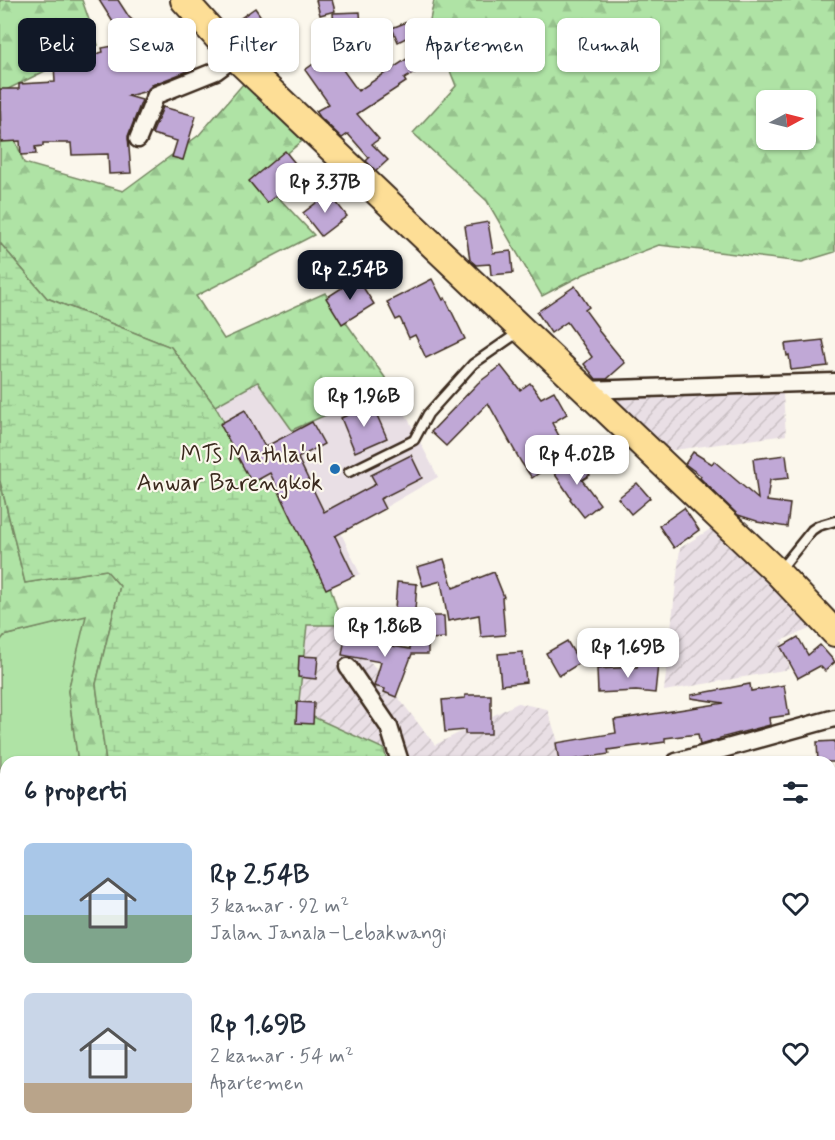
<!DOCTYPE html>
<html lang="id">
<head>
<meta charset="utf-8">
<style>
	:root { --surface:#fff; --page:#f2f2f3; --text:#1f2937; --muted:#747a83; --accent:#111827 }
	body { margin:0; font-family:Mynerve,sans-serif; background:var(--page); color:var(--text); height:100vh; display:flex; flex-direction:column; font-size:22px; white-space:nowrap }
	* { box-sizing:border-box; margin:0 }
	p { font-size:20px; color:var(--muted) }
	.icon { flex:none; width:33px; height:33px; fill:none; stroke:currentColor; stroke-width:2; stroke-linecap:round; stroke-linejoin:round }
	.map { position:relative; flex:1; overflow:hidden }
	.details { position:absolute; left:0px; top:756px; width:836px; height:384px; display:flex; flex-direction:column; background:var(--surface); border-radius:18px 18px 0 0; box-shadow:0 2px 4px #0004 }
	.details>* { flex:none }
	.guide { position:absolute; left:18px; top:18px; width:800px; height:54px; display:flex; gap:12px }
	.needle { width:39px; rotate:83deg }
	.controls { position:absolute; left:756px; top:90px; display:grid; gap:12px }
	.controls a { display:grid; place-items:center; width:60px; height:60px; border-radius:9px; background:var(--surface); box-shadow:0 2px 4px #0004; font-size:30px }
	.price { position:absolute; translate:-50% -51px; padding:0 14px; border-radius:12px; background:#fff; color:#222; font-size:20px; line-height:39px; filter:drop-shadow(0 2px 3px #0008) }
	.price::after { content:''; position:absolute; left:50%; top:36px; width:18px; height:14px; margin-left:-9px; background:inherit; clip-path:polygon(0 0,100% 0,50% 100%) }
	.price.selected { background:var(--accent); color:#fff }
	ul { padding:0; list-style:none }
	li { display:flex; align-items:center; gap:18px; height:150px; padding:0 24px }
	li span { display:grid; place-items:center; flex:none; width:168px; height:120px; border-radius:9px; color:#555 }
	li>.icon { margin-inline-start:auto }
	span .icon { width:72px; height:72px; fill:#fffc; stroke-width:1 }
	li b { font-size:26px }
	h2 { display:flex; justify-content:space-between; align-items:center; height:72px; padding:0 24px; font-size:26px }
	.tag { padding:0 21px; border-radius:9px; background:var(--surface); box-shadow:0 2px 4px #0004; font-size:21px; line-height:54px }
	.tag.selected { background:var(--accent); color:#fff }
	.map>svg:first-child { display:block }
</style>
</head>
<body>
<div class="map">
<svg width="835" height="1140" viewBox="0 0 835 1140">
	<defs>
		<pattern id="industrial-furrows" width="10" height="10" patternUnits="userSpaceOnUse" patternTransform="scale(1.5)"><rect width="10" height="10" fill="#e9dfe5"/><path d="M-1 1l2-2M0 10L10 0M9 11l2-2" fill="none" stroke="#c9c0c4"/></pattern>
		<pattern id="forest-firs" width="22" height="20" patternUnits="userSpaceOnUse" patternTransform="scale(1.5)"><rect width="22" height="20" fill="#afe3a5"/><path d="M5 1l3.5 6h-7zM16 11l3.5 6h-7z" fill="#97c38e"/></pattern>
		<pattern id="wetland-marsh" width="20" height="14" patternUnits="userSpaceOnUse" patternTransform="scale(1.5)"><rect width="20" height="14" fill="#afe3a5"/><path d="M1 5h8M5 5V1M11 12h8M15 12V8" fill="none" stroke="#97c38e"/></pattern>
	</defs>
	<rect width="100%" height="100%" fill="#fbf7ec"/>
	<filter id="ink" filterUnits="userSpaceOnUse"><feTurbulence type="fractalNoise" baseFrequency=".0167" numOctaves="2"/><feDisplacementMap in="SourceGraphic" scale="12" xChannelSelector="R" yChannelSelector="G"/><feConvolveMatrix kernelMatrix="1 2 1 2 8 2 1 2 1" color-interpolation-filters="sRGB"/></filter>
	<g filter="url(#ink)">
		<!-- built -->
		<polygon fill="#e9dfe5" points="258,382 292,430 391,386 438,477 341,533 360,574 330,586 253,474 215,406"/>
		<!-- industrial -->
		<g fill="url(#industrial-furrows)">
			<polygon points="782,382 786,435 644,454 595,396"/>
			<polygon points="717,525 822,624 782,640 790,669 664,691 680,548"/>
			<polygon points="307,625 342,625 435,745 518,703 547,709 565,762 387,762 384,749 298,710"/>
		</g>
		<!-- green -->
		<g fill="#afe3a5" stroke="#758662" stroke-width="1.5">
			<polygon points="87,615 68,691 78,762 6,762 6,827 1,826 0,641 4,636"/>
			<polygon points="453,1134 671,1134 673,1140 455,1140"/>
		</g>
		<!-- forest -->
		<g fill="url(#forest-firs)" stroke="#758662" stroke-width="1.5" fill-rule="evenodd">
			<polygon points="0,0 82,0 98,45 0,93"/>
			<path d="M434,0h401v252l-33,10 -143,-17 -75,29 -42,22 -55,-95 -74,-68 43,-47 -26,-66zM766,100h40v40h-40z"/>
			<polygon points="249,77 307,137 259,177 314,235 196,296 224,339 325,293 391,386 292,430 258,382 215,406 171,347 47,298 0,243 0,99 24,163 123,191 199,135"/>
			<polygon points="0,481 25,583 106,570 120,586 96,684 106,762 78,762 68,691 86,616 4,636 0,641"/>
			<polygon points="830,887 835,888 835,1140 743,1140 743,1134 830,1134"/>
			<polygon points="0,929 6,929 6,991 0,990"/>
			<polygon points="14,1134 124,1134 101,1140 13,1140"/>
			<polygon points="243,1134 390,1134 394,1140 243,1140"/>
		</g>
		<!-- wetland -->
		<g fill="url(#wetland-marsh)" stroke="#758662" stroke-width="1.5">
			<polygon points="0,243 47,298 171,347 215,406 253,474 296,504 330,586 342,625 307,625 298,710 384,749 387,762 106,762 96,684 120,586 106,570 25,583 0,481"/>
			<polygon points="0,990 6,991 6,1134 14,1134 13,1140 0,1140"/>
			<polygon points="390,1134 453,1134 455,1140 394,1140"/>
			<polygon points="671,1134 743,1134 743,1140 673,1140"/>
		</g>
		<!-- building -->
		<g fill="#c0a8d6" stroke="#3b2a1e" stroke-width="1.5">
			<polygon points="99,0 118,0 129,17 147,33 135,47 140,65 188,51 193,69 152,85 147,91 128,96 142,100 128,136 131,173 109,174 108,154 72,155 71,143 43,143 43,146 35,147 36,154 21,155 20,141 1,142 0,89 19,89 19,84 55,82 54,64 89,61 88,56 103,52 102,48 124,44 114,35 118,30"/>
			<polygon points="316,0 332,0 335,11 320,15"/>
			<polygon points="255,8 286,53 267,67 246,47 228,27"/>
			<polygon points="360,12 361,26 375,54 343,70 358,91 431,43 440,58 404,79 406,82 357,114 379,139 372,144 388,160 376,171 366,161 369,158 348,134 342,138 320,117 316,111 329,104 305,70 337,47 335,43 333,13"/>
			<polygon points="407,22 412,35 398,42 392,28"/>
			<polygon points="163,107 196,116 183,160 172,157 177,141 152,134"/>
			<polygon points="285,151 303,173 267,203 249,181"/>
			<polygon points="329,193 347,216 321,236 303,213"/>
			<polygon points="488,222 493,253 511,251 513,273 491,275 490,264 476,265 470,260 465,226"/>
			<polygon points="357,278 374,304 342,324 326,298"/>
			<polygon points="432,279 443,300 445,298 465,339 426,358 415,335 409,338 400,318 396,320 387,302"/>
			<polygon points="575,286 589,307 585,310 599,329 598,330 625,363 607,379 596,379 584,364 592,357 567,322 551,333 537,312"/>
			<polygon points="823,340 828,366 791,370 789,355 787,356 785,344"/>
			<polygon points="501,366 520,390 530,383 541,398 554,391 567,414 552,423 559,436 539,446 552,464 532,478 521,462 488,403 446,446 431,432 478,383"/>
			<polygon points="372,404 387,438 355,452 341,418"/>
			<polygon points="245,410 265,447 312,422 324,444 298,458 324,512 376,484 371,475 411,455 422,478 380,499 385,509 335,536 354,576 326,589 270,473 252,483 220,424"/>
			<polygon points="693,452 712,464 714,461 758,499 753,459 786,455 789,478 770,480 767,501 790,504 787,527 757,522 757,521 738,515 700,478 701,476 685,464"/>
			<polygon points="577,457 590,475 582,480 600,504 584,517 570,499 571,498 554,473"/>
			<polygon points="637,483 650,498 631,514 618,498"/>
			<polygon points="684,508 699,530 674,548 659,526"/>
			<polygon points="444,559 453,588 494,572 504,597 502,598 505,635 481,637 479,615 448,621 441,581 423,586 417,567"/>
			<polygon points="397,582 417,584 415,610 395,609"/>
			<polygon points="429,616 444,616 445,638 430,639"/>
			<polygon points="346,632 381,638 380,644 410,649 410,638 428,638 428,654 412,654 396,697 384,692 385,689 374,686 381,662 342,655"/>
			<polygon points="798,637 808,655 820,645 835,662 825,671 820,666 798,678 781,647"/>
			<polygon points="567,641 580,663 559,676 546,653"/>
			<polygon points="523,652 526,682 501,685 498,654"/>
			<polygon points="299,656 318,657 316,679 298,677"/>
			<polygon points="638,662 658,664 655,693 636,691 598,693 597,669 637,667"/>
			<polygon points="750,684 751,691 784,685 789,715 769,718 770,725 720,738 720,739 700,745 698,734 665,738 665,742 608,750 609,754 559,762 556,743 616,733 614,720 724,703 691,698 691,695"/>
			<polygon points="465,695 491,695 491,734 465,734 465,730 445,732 442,700 465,698"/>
			<polygon points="297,702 314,703 313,724 296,723"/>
			<polygon points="835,741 835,762 818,762 817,742"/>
		</g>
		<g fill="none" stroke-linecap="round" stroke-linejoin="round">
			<!-- service casing -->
			<g stroke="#3b2a1e" stroke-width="13">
				<g id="service">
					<polyline points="349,472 414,440 428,414 473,364 519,332"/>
					<polyline points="779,571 812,530 818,526 835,521"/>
				</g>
			</g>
			<!-- minor casing -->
			<g stroke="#3b2a1e" stroke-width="21">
				<g id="minor">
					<polyline points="138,139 156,95 216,71 235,57"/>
					<polyline points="584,390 835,382"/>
					<polyline points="348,667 389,727 400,762"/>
					<polyline points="676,762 835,718"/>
					<polyline points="0,834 6,834"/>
					<polyline points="181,1140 181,1134"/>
				</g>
			</g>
			<!-- primary casing -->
			<g stroke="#3b2a1e" stroke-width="30">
				<polyline id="primary" points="184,0 235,57 778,573 835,633"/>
			</g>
			<!-- service -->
			<use href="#service" stroke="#fbf7ec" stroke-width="8"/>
			<!-- minor -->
			<use href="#minor" stroke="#fbf7ec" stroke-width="16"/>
			<!-- primary -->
			<use href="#primary" stroke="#fdde96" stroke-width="26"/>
		</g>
	</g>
	<!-- markers -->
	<circle fill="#1f6fb2" stroke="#fbf7ec" stroke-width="2" cx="335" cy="469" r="6"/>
	<g text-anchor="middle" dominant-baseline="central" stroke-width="4.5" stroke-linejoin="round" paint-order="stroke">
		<!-- poi labels -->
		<g font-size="24" fill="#3b2a1e" stroke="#fbf7ec" text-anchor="end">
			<text x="323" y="455">MTs Mathla'ul<tspan x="323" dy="28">Anwar Barengkok</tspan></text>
		</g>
	</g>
</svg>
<div class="controls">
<a><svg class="needle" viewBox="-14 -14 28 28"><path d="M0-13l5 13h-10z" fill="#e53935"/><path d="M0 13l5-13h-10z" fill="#747a83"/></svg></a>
</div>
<b class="price" style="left:325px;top:214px">Rp 3.37B</b>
<b class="price selected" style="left:350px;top:301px">Rp 2.54B</b>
<b class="price" style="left:364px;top:428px">Rp 1.96B</b>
<b class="price" style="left:577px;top:486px">Rp 4.02B</b>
<b class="price" style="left:385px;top:658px">Rp 1.86B</b>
<b class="price" style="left:628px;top:679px">Rp 1.69B</b>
<div class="guide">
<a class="tag selected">Beli</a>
<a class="tag">Sewa</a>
<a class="tag">Filter</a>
<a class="tag">Baru</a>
<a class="tag">Apartemen</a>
<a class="tag">Rumah</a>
</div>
<section class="details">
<h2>6 properti<svg class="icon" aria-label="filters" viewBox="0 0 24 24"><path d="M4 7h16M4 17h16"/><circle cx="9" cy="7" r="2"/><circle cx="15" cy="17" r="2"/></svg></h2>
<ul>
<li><span style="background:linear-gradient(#a9c7e8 60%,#7fa58c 0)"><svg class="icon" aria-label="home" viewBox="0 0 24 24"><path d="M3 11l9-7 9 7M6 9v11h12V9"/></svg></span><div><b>Rp 2.54B</b><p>3 kamar · 92 m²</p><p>Jalan Janala–Lebakwangi</p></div><svg class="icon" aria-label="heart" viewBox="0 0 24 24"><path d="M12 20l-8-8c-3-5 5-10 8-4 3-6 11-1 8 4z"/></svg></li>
<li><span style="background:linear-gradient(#c9d6e8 75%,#b9a48a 0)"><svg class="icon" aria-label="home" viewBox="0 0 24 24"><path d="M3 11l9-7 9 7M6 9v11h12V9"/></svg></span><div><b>Rp 1.69B</b><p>2 kamar · 54 m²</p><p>Apartemen</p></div><svg class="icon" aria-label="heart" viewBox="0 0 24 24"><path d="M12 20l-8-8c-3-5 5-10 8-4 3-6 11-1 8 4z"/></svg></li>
</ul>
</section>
</div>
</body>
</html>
